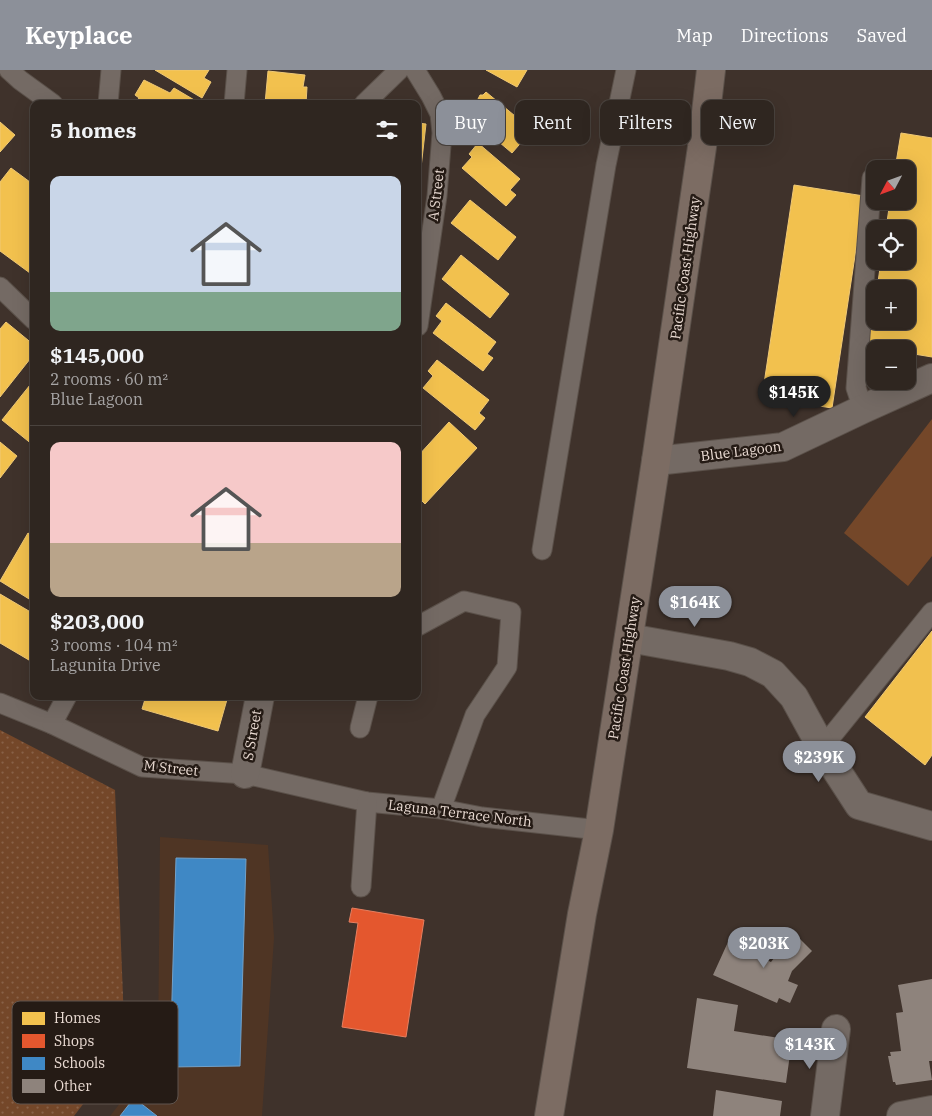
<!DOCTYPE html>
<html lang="en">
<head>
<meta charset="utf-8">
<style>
	:root { --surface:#2f2620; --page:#3b322d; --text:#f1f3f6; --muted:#a7a5a5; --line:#4a433e; --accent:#8c9099 }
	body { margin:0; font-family:"IBM Plex Serif",serif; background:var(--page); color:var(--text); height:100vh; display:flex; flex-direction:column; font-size:19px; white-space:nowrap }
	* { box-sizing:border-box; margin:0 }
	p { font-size:16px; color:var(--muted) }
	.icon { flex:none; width:28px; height:28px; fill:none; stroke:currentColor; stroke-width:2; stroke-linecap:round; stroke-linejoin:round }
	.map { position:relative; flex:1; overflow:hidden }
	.drawer { position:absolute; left:30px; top:30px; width:391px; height:600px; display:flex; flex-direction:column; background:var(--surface); border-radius:10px; box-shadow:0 5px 20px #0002,0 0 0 1px var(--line) }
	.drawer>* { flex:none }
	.guide { position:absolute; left:436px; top:30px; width:420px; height:45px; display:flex; gap:10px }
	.needle { width:32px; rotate:229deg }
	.fabs { position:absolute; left:866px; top:90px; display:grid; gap:10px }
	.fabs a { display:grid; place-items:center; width:50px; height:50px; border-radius:10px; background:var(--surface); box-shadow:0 5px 20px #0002,0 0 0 1px var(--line); font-size:25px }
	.price { position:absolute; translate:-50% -42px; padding:0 11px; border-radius:18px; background:var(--accent); color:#fff; font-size:16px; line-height:32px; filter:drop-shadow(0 1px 2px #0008) }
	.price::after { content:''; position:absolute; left:50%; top:30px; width:15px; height:11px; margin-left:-8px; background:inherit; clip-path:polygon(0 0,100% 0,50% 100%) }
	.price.active { background:#222; color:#fff }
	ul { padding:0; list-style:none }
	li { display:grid; align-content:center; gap:10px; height:265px; padding:0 20px }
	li+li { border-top:1px solid var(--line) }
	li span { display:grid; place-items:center; height:155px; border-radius:10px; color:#555 }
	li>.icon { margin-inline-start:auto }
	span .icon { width:90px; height:90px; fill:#fffc; stroke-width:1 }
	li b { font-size:21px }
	h2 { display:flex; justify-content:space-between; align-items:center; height:60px; padding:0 20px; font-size:21px }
	.chip { padding:0 18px; border-radius:10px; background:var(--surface); box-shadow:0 5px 20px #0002,0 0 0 1px var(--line); font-size:18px; line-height:45px }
	.chip.active { background:var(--accent); color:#fff }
	header { display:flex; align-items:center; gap:30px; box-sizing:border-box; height:70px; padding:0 25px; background:var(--accent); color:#fff }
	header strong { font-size:24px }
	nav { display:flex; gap:28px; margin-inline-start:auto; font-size:18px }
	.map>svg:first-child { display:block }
</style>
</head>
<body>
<header>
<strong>Keyplace</strong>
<nav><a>Map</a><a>Directions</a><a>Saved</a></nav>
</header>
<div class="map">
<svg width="932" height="1046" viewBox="0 0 932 1046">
	<defs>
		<pattern id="grass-dots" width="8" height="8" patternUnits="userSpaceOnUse" patternTransform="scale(1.25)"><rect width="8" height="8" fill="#744729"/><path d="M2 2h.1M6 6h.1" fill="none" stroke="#886147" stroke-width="1.8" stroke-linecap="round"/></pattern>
	</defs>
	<rect width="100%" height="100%" fill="#3f322b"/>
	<!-- built -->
	<polygon fill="#4f3524" points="160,767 268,775 274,868 262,1046 110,1046 158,985"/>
	<!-- grass -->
	<polygon fill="url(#grass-dots)" points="0,660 115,720 125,979 74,1046 0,1046"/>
	<!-- garden -->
	<polygon fill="#744729" points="932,349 932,486 908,516 844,463"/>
	<!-- homes -->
	<g fill="#f2c14e" stroke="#f0c976">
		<polygon points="155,0 209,0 204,8 211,12 202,28"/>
		<polygon points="486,0 527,0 517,17"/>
		<polygon points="268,1 305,5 303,17 307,17 306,34 265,34"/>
		<polygon points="144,10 170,23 174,18 196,31 195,34 135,34 139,28 135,25"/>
		<polygon points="486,22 532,60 512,83 467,45 469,43 468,41 472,35 475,35 480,25 483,25"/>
		<polygon points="0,52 15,65 0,82"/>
		<polygon points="418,53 426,54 418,124"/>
		<polygon points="901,63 932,68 932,287 908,283 908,279 868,277 875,232 875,251 908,251 908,219 877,219 881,191 908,191 908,159 886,159 890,131 908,131 908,99 895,99"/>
		<polygon points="478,73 520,109 510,120 516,125 506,136 462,98 472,87 469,84"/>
		<polygon points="11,98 34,115 34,206 0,181 0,112"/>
		<polygon points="794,115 864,126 832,338 762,327"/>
		<polygon points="470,130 516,167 498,190 451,153"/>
		<polygon points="461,185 509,224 490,248 442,209"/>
		<polygon points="446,233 496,272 487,284 493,288 483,301 433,263 442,251 436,246"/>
		<polygon points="6,252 34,275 34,284 0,327 0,259"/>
		<polygon points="437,290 489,330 479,343 485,348 475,360 423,318 433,306 428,301"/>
		<polygon points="34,310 34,374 33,375 2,350"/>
		<polygon points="449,352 477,378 425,434 418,427 418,386"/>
		<polygon points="0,372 17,386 0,408"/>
		<polygon points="28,463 34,467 34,532 0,511"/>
		<polygon points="0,524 34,544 34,593 0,573"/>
		<polygon points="932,561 932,685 925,695 865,647"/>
		<polygon points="146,626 228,626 218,661 142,639"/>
	</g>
	<!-- shops -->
	<polygon fill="#e4572e" stroke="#e67f60" points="352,838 424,850 406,967 342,957 358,853 349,852"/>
	<!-- schools -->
	<g fill="#3f88c5" stroke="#72a1c9">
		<polygon points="176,788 246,789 240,996 170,997"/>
		<polygon points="134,1028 157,1046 120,1046"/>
	</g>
	<!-- building -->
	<g fill="#8e837c">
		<polygon points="794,863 812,881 792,901 788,911 798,915 790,933 779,928 777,933 713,905 728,872 771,892 781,879 778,877"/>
		<polygon points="932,909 932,991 929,991 932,1010 896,1015 895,1012 893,1012 888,986 891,986 890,982 901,981 896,943 903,942 898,915"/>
		<polygon points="697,928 738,935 734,961 792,970 786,1013 687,998"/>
		<polygon points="716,1020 782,1031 780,1046 713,1046"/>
	</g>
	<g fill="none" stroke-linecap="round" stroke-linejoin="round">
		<!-- service casing -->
		<g stroke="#5b514a" stroke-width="21">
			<g id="service">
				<polyline points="9,0 20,10 53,34"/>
				<polyline points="415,0 431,26 440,44 442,63 437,126 418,256"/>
				<polyline points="108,34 111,0"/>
				<polyline points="234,34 237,0"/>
				<polyline points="364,34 399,0"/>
				<polyline points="0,217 34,250"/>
				<polyline points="863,339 856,318 872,108"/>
				<polyline points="542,480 606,95 626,0"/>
				<polyline points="418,556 464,531 511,542 507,597 475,645 441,739"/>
				<polyline points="0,633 52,654 142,697 245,704 367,732 441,739 482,747 599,760"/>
				<polyline points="52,654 67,626"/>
				<polyline points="360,658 368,626"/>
				<polyline points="822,678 932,542"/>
				<polyline points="361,817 367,732"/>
			</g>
		</g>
		<!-- minor casing -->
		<g stroke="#5b514a" stroke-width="30">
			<g id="minor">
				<polyline points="656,391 783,377 863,339 932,308"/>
				<polyline points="629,568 729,586 750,592 773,604 794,627 822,678 859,735 932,756"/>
				<polyline points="245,704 260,626"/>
				<polyline points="825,1046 836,959"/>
				<polyline points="901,1046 932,1040"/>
			</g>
		</g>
		<!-- trunk casing -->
		<g stroke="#5b514a" stroke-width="30">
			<polyline id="trunk" points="549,1046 582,844 599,760 656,391 702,77 711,0"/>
		</g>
		<!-- service -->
		<use href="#service" stroke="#746a64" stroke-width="19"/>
		<!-- minor -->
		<use href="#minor" stroke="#746a64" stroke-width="28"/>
		<!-- trunk -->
		<use href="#trunk" stroke="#7c6c63" stroke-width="28"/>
	</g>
	<g text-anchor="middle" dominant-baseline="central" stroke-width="5" stroke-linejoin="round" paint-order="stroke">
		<!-- street labels -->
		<g font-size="14" fill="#eadbd3" stroke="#251b15">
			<text transform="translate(436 125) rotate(-83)">A Street</text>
			<text transform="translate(685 198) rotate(-82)">Pacific Coast Highway</text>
			<text transform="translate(741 381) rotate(-7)">Blue Lagoon</text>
			<text transform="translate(624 598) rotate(-81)">Pacific Coast Highway</text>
			<text transform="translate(252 665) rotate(-80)">S Street</text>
			<text transform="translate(171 698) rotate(6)">M Street</text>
			<text transform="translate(460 743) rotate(7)">Laguna Terrace North</text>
		</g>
	</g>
	<!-- legend -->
	<rect x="12" y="931" width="166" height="103" rx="8" fill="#251b15" stroke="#60554e" stroke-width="1"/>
	<rect x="22" y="942" width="23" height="13" fill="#f2c14e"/>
	<rect x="22" y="964" width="23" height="14" fill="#e4572e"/>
	<rect x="22" y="987" width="23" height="13" fill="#3f88c5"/>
	<rect x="22" y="1009" width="23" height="14" fill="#8e837c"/>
	<g font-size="14" fill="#eadbd3">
		<text x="54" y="953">Homes</text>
		<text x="54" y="976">Shops</text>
		<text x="54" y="998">Schools</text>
		<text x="54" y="1021">Other</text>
	</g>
</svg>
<div class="fabs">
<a><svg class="needle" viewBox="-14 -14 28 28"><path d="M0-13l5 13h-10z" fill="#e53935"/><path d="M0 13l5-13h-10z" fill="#a7a5a5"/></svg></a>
<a><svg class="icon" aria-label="locate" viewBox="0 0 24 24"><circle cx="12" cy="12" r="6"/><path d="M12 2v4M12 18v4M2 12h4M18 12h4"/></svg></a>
<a>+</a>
<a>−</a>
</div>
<b class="price active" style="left:794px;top:348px">$145K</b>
<b class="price" style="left:695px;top:558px">$164K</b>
<b class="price" style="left:819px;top:713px">$239K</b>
<b class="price" style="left:764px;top:899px">$203K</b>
<b class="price" style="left:810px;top:1000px">$143K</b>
<div class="guide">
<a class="chip active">Buy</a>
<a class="chip">Rent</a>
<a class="chip">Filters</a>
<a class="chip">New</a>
</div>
<section class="drawer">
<h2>5 homes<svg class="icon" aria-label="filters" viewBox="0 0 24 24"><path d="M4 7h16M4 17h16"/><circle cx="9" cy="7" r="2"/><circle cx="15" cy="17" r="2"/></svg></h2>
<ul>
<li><span style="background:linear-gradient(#c9d6e8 75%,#7fa58c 0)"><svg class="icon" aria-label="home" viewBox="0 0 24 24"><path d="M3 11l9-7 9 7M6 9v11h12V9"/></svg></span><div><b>$145,000</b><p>2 rooms · 60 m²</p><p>Blue Lagoon</p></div></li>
<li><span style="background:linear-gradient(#f6c9c9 65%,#b9a48a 0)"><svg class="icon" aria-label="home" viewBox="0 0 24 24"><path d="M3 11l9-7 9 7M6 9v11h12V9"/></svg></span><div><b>$203,000</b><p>3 rooms · 104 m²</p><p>Lagunita Drive</p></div></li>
</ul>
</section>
</div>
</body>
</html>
